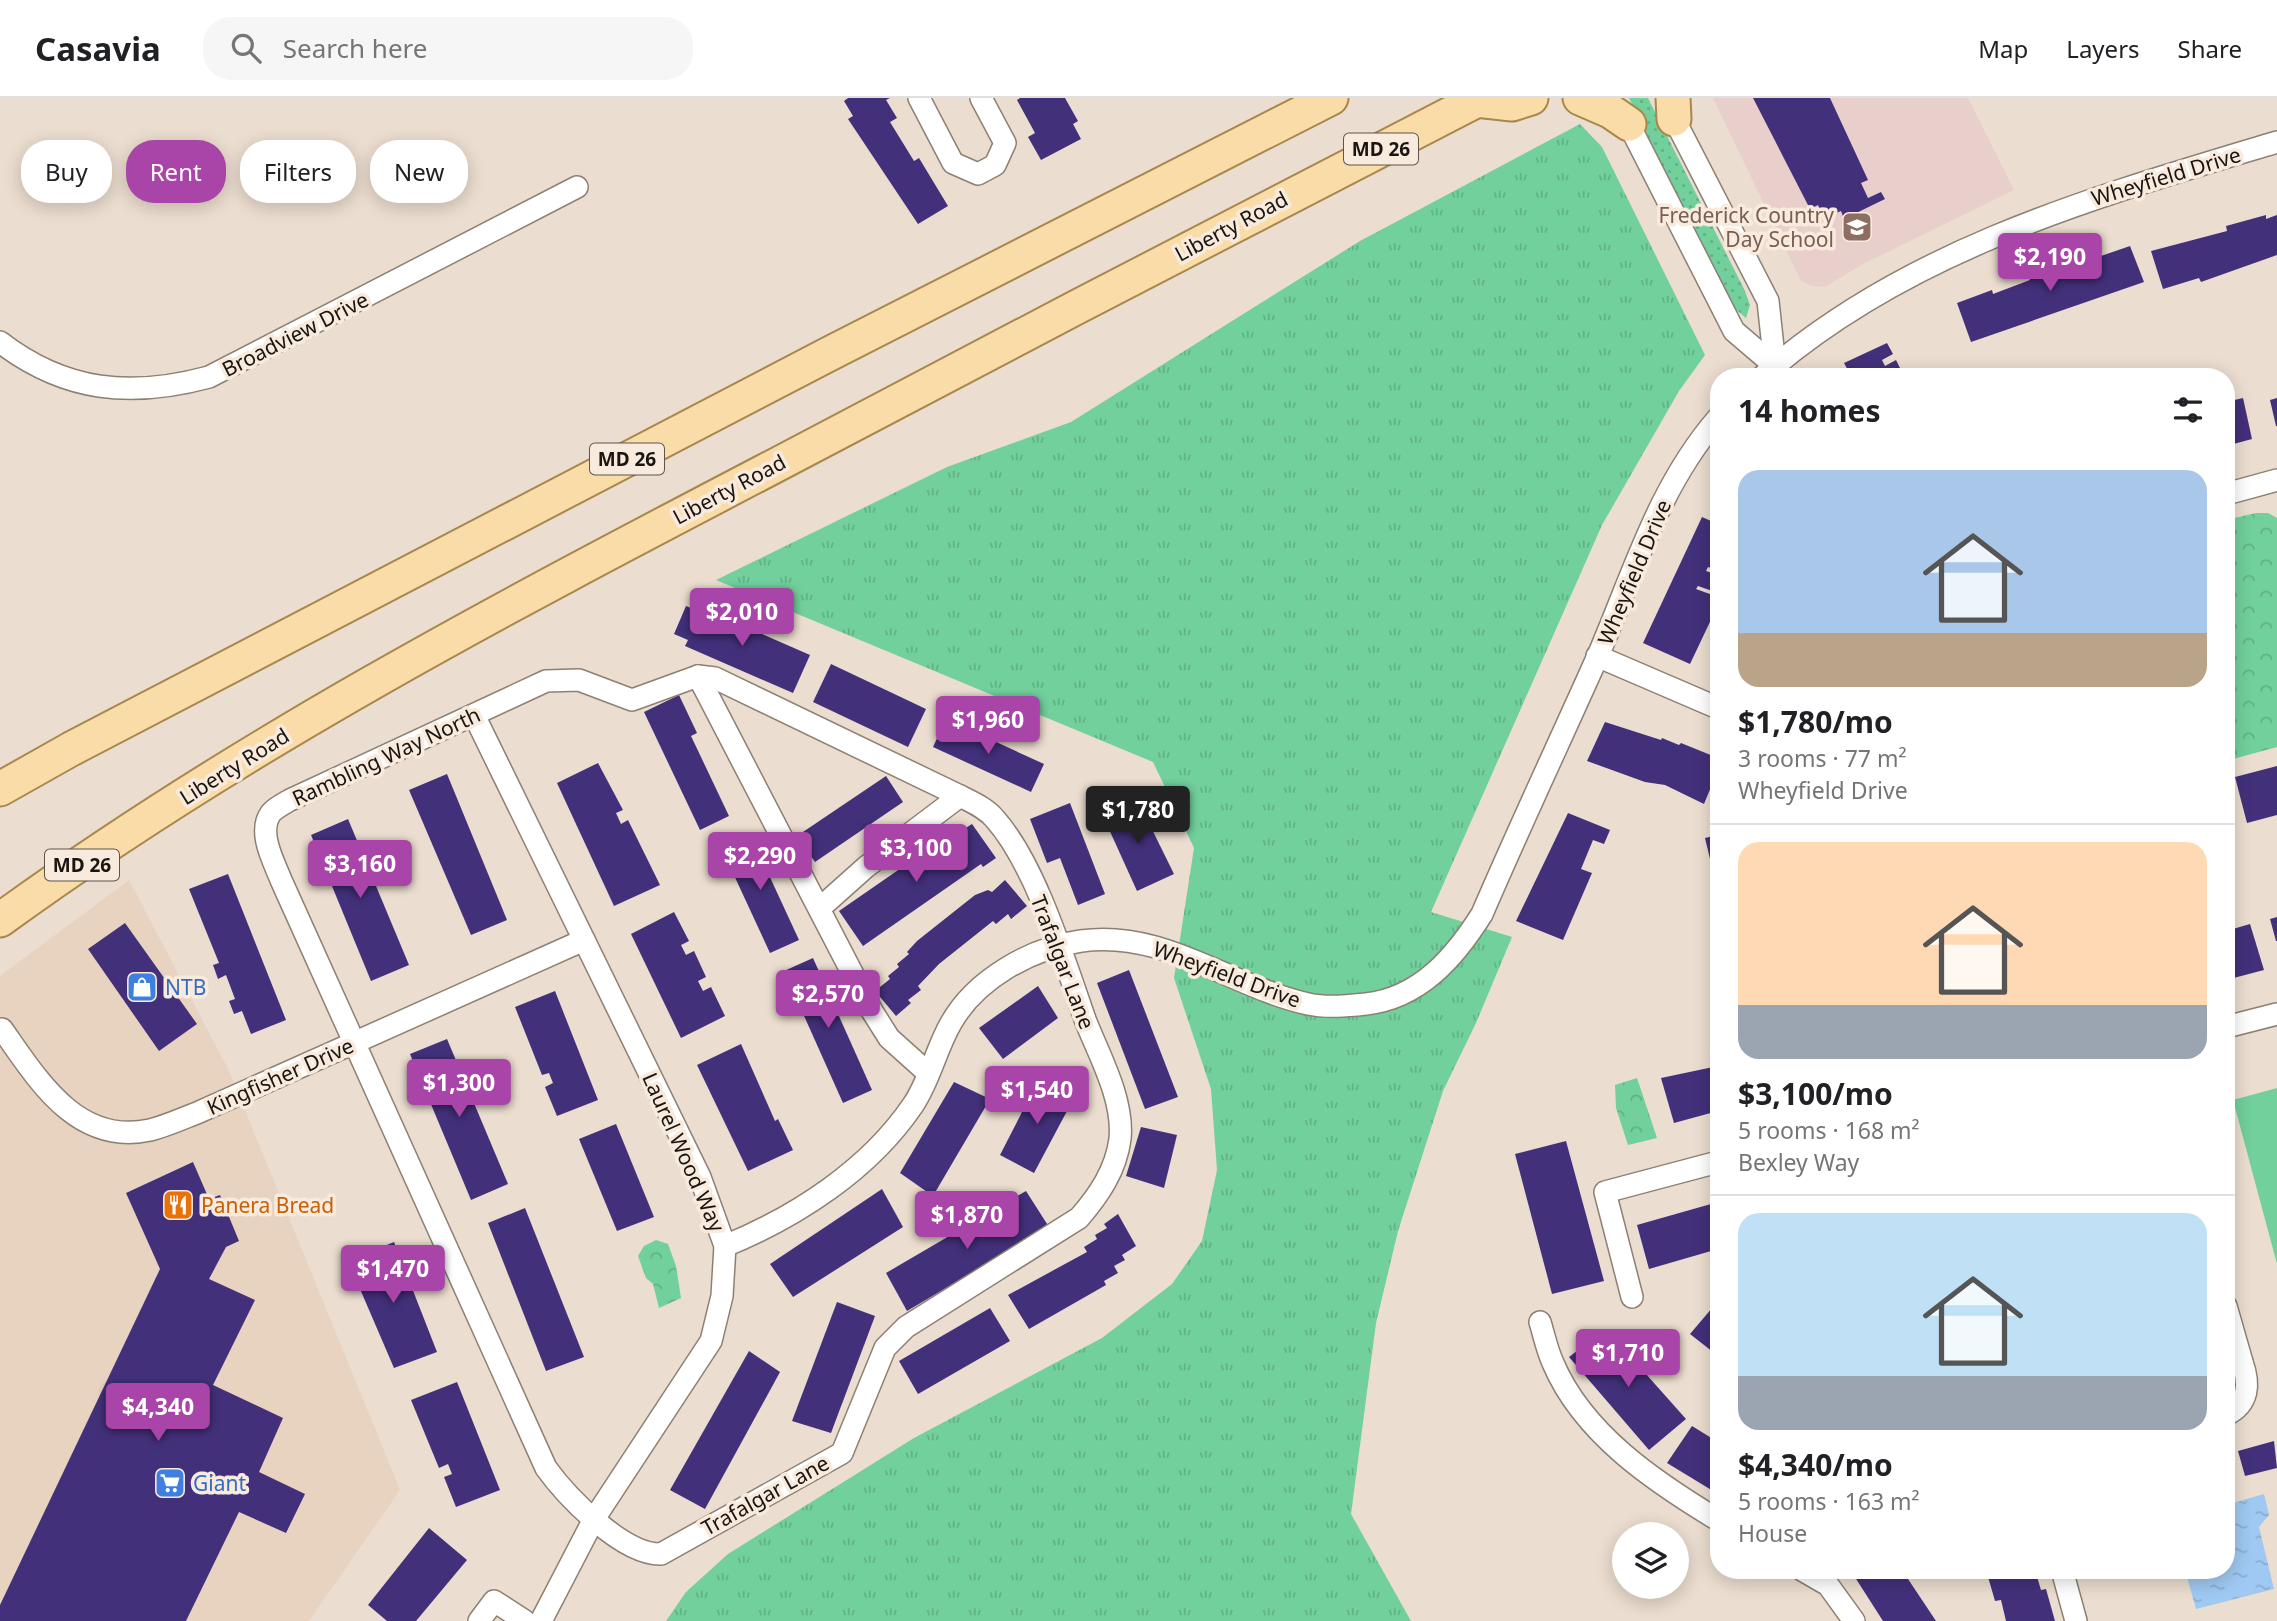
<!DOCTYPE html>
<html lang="en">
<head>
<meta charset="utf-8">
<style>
	:root { --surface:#fff; --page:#f6f6f6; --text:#202124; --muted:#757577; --line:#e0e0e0; --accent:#a944a8 }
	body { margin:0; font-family:"Noto Sans",sans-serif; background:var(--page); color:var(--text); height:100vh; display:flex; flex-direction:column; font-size:26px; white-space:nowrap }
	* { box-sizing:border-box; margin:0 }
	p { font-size:23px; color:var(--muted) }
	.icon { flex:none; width:38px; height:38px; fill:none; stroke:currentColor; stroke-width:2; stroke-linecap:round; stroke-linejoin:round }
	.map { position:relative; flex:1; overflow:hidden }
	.side { position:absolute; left:1710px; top:270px; width:525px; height:1211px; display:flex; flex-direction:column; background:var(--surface); border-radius:28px; box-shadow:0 4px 18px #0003 }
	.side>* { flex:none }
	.hud { position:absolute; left:21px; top:42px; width:665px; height:63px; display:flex; gap:14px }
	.tools { position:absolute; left:1612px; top:1424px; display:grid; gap:14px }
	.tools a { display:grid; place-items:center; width:77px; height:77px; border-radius:50%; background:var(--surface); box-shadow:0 4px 18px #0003; font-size:35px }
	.price { position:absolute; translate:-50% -60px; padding:0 16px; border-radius:7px; background:var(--accent); color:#fff; font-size:23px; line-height:46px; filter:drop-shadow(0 2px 4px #0008) }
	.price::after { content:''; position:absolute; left:50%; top:42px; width:21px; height:16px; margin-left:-10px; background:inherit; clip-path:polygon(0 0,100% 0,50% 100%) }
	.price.on { background:#222; color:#fff }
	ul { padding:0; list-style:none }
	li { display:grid; align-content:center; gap:14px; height:371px; padding:0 28px }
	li+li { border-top:2px solid var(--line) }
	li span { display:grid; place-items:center; height:217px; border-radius:21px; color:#555 }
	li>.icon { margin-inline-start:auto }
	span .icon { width:126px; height:126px; fill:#fffc; stroke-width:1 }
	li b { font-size:30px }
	h2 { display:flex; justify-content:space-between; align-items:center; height:84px; padding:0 28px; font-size:30px }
	.chip { padding:0 24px; border-radius:28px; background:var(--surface); box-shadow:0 4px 18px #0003; font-size:24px; line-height:63px }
	.chip.on { background:var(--accent); color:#fff }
	header { display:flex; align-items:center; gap:42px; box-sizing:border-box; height:98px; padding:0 35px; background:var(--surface); border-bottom:2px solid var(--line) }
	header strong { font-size:33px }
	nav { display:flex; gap:38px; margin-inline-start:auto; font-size:24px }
	.search { width:490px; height:63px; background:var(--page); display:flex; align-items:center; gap:18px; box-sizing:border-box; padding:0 24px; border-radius:28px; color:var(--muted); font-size:26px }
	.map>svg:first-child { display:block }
</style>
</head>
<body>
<header>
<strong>Casavia</strong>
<div class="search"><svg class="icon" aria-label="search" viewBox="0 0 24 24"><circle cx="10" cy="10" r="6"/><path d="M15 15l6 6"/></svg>Search here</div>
<nav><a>Map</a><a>Layers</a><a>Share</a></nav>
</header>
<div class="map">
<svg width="2277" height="1523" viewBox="0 0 2277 1523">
	<defs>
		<pattern id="grass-tufts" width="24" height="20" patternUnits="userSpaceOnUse" patternTransform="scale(1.75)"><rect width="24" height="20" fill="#71d09c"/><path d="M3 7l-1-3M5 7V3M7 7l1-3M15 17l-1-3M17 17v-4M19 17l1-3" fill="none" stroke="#61b285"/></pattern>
		<pattern id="park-crowns" width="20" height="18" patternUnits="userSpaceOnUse" patternTransform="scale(1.75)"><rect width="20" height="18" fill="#71d09c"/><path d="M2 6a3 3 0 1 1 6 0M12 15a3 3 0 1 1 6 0" fill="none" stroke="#61b285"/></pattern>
		<pattern id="garden-dots" width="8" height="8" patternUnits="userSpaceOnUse" patternTransform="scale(1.75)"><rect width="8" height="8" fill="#71d09c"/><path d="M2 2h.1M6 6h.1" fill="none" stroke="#61b285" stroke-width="1.8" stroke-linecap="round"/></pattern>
		<pattern id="water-ripples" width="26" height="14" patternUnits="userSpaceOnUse" patternTransform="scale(1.75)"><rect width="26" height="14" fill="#9fc9f2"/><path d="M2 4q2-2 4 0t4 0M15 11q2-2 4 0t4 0" fill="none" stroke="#88acce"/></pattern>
	</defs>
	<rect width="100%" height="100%" fill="#ebddcf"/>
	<!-- built -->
	<polygon fill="#e7d3bf" points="129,782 229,973 400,1392 309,1523 0,1523 0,878"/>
	<!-- education -->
	<polygon fill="#e9cfcb" points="1713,0 1968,0 2014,92 1863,166 1825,189 1812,188 1801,183"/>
	<!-- grass -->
	<polygon fill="url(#grass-tufts)" points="1580,26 1602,49 1705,257 1679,293 1602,427 1431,814 1512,839 1476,925 1443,993 1398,1133 1376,1225 1351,1416 1411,1523 666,1523 686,1494 728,1456 914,1340 1102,1240 1172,1186 1202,1143 1217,1072 1211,991 1174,880 1194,750 1153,664 716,482 947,369 1071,324 1360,143"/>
	<!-- park -->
	<g fill="url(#park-crowns)">
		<polygon points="2256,415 2268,415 2277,420 2277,649 2226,663 2226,422"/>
		<polygon points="1637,980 1657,1040 1628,1047 1616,1010 1615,987"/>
		<polygon points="656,1142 668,1146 676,1168 681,1200 659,1210 653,1186 646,1180 638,1158 644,1148"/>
	</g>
	<!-- garden -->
	<polygon fill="url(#garden-dots)" points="1629,0 1648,0 1745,193 1750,207 1746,220 1733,209 1727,198"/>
	<!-- pitch -->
	<polygon fill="#71d09c" points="2277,990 2277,1166 2233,1002"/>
	<!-- water -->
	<polygon fill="url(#water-ripples)" points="2264,1396 2269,1417 2259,1429 2274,1491 2196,1511 2185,1472 2226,1472 2226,1458 2229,1457 2226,1407"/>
	<!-- building -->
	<g fill="#43307b">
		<polygon points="848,0 890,0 886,2 897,20 890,24 914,63 919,60 948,108 918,126 848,21 853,18 844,3"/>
		<polygon points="1020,0 1065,0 1078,23 1073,26 1081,41 1041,62 1028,39 1035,35 1017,2"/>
		<polygon points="1753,0 1830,0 1868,82 1861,85 1868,100 1881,94 1885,101 1844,121 1841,113 1824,120 1818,107 1810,111"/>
		<polygon points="2266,117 2266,121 2277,117 2277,157 2201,184 2199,180 2163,191 2151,153 2227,133 2226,128"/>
		<polygon points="2130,148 2144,184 1971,244 1957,205 1992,192 1993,196 2030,182 2029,179 2067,165 2069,169"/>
		<polygon points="1887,245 1893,256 1882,262 1885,268 1896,262 1904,278 1851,278 1844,265"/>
		<polygon points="2243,300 2252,341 2226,348 2226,304"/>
		<polygon points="2277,300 2277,328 2276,328 2270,302"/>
		<polygon points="1702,419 1718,426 1718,472 1708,469 1706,473 1718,477 1718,495 1698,488 1696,491 1718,499 1718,507 1690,566 1643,545"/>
		<polygon points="686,508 701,514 703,510 810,557 793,595 685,548 688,542 674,536"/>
		<polygon points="831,566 926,611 908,649 813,604"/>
		<polygon points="679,597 697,635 691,638 729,718 700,732 644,614"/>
		<polygon points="946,621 1044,666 1031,694 933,649"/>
		<polygon points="1605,624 1661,642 1662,640 1679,647 1681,645 1718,660 1718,672 1704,706 1665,687 1645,684 1587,663"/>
		<polygon points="598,665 623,712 616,715 621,726 628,722 660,787 614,808 557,685"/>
		<polygon points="2277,668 2277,717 2247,725 2235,679"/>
		<polygon points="447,676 507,822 471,837 409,692"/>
		<polygon points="886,678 903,704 815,764 797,738"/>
		<polygon points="1138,703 1174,776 1137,793 1103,718"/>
		<polygon points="1070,705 1105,796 1078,807 1060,760 1047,765 1030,721"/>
		<polygon points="1568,715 1610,732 1604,746 1593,742 1581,771 1592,775 1563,842 1516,823"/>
		<polygon points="348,721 409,867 371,883 311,737"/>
		<polygon points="972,726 996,760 983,769 981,766 863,848 839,813 956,732 958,735"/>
		<polygon points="749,734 799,842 770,855 720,747"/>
		<polygon points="1718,737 1718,759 1710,761 1705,740"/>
		<polygon points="228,776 286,922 251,936 242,913 234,916 229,903 235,901 226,877 218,881 213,867 219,865 189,791"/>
		<polygon points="1005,782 1027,808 1011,821 1008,816 996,826 993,823 939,866 918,888 921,892 908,902 911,905 896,918 875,893 890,881 888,878 899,869 897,866 909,856 907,854 917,843 975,797 988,792 992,794"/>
		<polygon points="674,814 689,843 681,847 686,857 694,853 706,879 698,883 703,893 711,889 725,918 681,940 631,836"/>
		<polygon points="2277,819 2277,843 2276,843 2270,821"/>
		<polygon points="125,825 197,926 159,953 88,851"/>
		<polygon points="2250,826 2264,872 2226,882 2226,833"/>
		<polygon points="813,860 872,992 843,1005 784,873"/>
		<polygon points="1129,872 1178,999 1145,1011 1097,885"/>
		<polygon points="1038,888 1058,920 1003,961 979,930"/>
		<polygon points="555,893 598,1002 557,1018 545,989 553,985 549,975 542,977 515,909"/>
		<polygon points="447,941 508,1086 471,1102 410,956"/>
		<polygon points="741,946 775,1023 778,1021 793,1052 748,1073 697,967"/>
		<polygon points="1718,968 1718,1013 1674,1025 1661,980"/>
		<polygon points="1039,981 1075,998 1034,1075 1000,1057"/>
		<polygon points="954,984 990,1001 933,1098 900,1075"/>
		<polygon points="616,1026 654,1119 617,1133 579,1041"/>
		<polygon points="1141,1029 1177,1037 1164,1090 1126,1078"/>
		<polygon points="1566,1043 1604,1183 1552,1196 1515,1056"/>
		<polygon points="193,1064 209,1101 220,1097 239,1143 226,1149 209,1181 255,1202 213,1287 283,1320 259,1374 305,1396 286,1435 239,1414 186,1523 0,1523 0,1507 160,1171 126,1095"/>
		<polygon points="882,1091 903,1129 793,1199 770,1166"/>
		<polygon points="1026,1093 1049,1129 907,1213 886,1175"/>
		<polygon points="1718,1104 1718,1151 1649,1171 1637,1127"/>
		<polygon points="525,1110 584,1259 546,1273 488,1125"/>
		<polygon points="1118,1116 1136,1148 1122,1157 1125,1162 1114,1168 1118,1175 1104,1183 1106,1187 1029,1231 1008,1197 1087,1154 1084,1149 1097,1141 1095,1137 1107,1130 1104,1126"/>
		<polygon points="394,1144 437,1254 394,1270 348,1163"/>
		<polygon points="1718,1203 1718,1258 1690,1236"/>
		<polygon points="837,1204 875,1218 831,1335 792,1323"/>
		<polygon points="990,1210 1010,1243 918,1296 899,1263"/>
		<polygon points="1606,1231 1686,1321 1649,1352 1569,1259"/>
		<polygon points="749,1253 780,1274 705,1411 670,1392"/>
		<polygon points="457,1284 500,1392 456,1409 444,1379 452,1376 448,1366 439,1370 411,1302"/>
		<polygon points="1692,1328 1718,1344 1718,1396 1667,1365"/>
		<polygon points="2274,1343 2277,1370 2245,1378 2238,1353"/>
		<polygon points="2226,1362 2233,1383 2226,1385"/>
		<polygon points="429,1430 467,1462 416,1523 387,1523 368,1507"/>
		<polygon points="1853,1472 1902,1472 1936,1523 1883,1523 1851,1473"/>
		<polygon points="1986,1472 2035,1472 2041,1492 2046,1491 2055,1523 2006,1523 2001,1502 1995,1503"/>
	</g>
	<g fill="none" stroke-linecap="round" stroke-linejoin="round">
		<!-- street casing -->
		<g stroke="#8d8073" stroke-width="24">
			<g id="street">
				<polyline points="919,0 953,65 978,76 995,67 1005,45 981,0"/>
				<polyline points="1669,11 1768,203 1775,268"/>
				<polyline points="1624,17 1734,233 1775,268 1780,278"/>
				<path d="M0,244c65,50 131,56 209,35l368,-190"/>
				<path d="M1763,278c144,-127 335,-180 514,-234"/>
				<polyline points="2226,396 2277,382"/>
				<polyline points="1597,558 1718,610"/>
				<path d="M698,578l17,2 245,118c12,6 26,12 35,23 41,46 70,144 91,203 14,35 38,78 34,117 -4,31 -21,56 -41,79l-173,109 -21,21 -43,105 -181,101c-38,1 -94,-57 -115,-86l-265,-588c-7,-18 -24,-48 -10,-67 4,-5 14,-10 19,-13l256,-119 33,-1 53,20z"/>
				<polyline points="698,578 872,913 889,940 928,975"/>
				<polyline points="474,617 700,1079 725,1148 722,1198 711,1243 594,1421 541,1523"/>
				<polyline points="820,810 866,769 960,698"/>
				<polyline points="2226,929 2277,916"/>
				<path d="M2,931c36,51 75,117 148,101 16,-4 31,-11 47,-17l387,-173"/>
				<path d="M725,1148c71,-29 144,-76 188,-141 17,-25 23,-56 38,-82 25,-44 80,-75 130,-82 83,-12 150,46 227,63 19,4 39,2 58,0 54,-6 89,-47 116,-90 37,-86 77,-171 115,-256 36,-83 61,-171 121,-240"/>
				<polyline points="1632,1199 1605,1094 1718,1064"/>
				<polyline points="2226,1208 2242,1264"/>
				<path d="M1540,1224c4,13 7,28 13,41 30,71 102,119 165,157"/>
				<path d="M2226,1255l16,9c8,22 7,42 -16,53"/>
				<polyline points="1802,1472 1828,1487 1854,1523"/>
				<polyline points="2062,1472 2076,1523"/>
				<polyline points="479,1523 494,1503 525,1523"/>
			</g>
		</g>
		<!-- primary casing -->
		<g stroke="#a8874d" stroke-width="37">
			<g id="primary">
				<polyline points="1580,0 1610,13 1629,26"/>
				<polyline points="1673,0 1674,21"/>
				<polyline points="1476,2 1512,6 1531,0"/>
				<polyline points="0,691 71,651 829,256 1331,0"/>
				<path d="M0,822c239,-174 501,-311 763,-448 239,-126 477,-251 718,-374"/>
			</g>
		</g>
		<!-- street -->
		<use href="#street" stroke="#fff" stroke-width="21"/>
		<!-- primary -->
		<use href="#primary" stroke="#f9dca8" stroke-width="33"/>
	</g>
	<!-- icons -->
	<defs>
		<g id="school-square" transform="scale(1.575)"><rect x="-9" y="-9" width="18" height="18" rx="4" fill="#8d6e63" stroke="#f8eadc"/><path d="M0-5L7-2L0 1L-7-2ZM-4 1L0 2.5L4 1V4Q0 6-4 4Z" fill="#fff"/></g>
		<g id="shop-square" transform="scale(1.575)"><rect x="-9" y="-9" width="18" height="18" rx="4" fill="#3f7fe0" stroke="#f8eadc"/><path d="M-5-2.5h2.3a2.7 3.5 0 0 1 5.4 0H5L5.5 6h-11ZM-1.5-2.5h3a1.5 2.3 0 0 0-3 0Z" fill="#fff"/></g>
		<g id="restaurant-square" transform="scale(1.575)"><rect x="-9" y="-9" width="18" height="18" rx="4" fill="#e8710a" stroke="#f8eadc"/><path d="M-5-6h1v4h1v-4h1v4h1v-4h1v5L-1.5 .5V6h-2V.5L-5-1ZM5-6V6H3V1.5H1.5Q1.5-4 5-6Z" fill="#fff"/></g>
		<g id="supermarket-square" transform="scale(1.575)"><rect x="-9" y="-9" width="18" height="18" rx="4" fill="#3f7fe0" stroke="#f8eadc"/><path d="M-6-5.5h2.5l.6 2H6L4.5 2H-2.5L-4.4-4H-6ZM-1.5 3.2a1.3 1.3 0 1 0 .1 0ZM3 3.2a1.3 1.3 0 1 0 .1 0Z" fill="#fff"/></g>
	</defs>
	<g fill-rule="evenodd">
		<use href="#school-square" x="1857" y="129"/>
		<use href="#shop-square" x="142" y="889"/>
		<use href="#restaurant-square" x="178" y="1107"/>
		<use href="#supermarket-square" x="170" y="1385"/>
	</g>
	<g text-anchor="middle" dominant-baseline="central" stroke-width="7" stroke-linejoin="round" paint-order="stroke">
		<!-- shield labels -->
		<g fill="#f8eadc" stroke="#5d554d" stroke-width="2">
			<rect x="1344" y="35.5" width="74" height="31" rx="5"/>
			<rect x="590" y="345.5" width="74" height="31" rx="5"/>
			<rect x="45" y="751.5" width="74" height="31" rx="5"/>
		</g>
		<g font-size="19" font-weight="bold" fill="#1a1510">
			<text x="1381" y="51">MD 26</text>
			<text x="627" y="361">MD 26</text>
			<text x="82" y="767">MD 26</text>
		</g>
		<!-- street labels -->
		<g font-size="21" fill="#1a1510" stroke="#f8eadc">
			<text transform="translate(2166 78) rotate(-17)">Wheyfield Drive</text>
			<text transform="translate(1231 128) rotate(-28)">Liberty Road</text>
			<text transform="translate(295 236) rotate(-27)">Broadview Drive</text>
			<text transform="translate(729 391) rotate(-28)">Liberty Road</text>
			<text transform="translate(1634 474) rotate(-67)">Wheyfield Drive</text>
			<text transform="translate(386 658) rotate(-25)">Rambling Way North</text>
			<text transform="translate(234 668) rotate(-32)">Liberty Road</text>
			<text transform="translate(1063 864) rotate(69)">Trafalgar Lane</text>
			<text transform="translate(1227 876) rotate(20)">Wheyfield Drive</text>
			<text transform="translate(280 978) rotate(-24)">Kingfisher Drive</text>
			<text transform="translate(684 1054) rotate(66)">Laurel Wood Way</text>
			<text transform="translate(765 1397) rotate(-29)">Trafalgar Lane</text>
		</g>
		<!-- education labels -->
		<g font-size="21" fill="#785e54" stroke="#f8eadc" text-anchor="end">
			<text x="1834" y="117">Frederick Country<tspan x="1834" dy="24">Day School</tspan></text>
		</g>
		<!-- shop labels -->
		<g font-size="21" fill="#366cbe" stroke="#f8eadc" text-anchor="start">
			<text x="165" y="889">NTB</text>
			<text x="193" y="1385">Giant</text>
		</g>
		<!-- food labels -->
		<g font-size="21" fill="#c56008" stroke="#f8eadc" text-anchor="start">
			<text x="201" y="1107">Panera Bread</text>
		</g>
	</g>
</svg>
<div class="tools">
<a><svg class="icon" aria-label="layers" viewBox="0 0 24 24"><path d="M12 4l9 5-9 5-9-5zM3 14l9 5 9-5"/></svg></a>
</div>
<b class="price" style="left:2050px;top:195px">$2,190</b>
<b class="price" style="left:742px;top:550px">$2,010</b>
<b class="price" style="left:988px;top:658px">$1,960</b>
<b class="price on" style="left:1138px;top:748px">$1,780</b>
<b class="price" style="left:916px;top:786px">$3,100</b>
<b class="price" style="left:760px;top:794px">$2,290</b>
<b class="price" style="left:360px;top:802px">$3,160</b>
<b class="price" style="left:828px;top:932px">$2,570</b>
<b class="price" style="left:459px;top:1021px">$1,300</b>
<b class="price" style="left:1037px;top:1028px">$1,540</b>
<b class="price" style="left:967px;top:1153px">$1,870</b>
<b class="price" style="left:393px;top:1207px">$1,470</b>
<b class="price" style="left:1628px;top:1291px">$1,710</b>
<b class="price" style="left:158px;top:1345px">$4,340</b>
<div class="hud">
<a class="chip">Buy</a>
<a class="chip on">Rent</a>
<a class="chip">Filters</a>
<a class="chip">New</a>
</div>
<section class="side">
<h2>14 homes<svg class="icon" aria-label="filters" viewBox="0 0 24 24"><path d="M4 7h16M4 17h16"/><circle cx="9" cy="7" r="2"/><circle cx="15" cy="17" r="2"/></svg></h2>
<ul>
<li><span style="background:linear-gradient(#a9c7e8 75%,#b9a48a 0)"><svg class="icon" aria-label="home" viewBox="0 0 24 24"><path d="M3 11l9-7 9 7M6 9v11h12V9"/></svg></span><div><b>$1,780/mo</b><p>3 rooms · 77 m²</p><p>Wheyfield Drive</p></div></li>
<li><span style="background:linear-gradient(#ffd9b3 75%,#9aa5b1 0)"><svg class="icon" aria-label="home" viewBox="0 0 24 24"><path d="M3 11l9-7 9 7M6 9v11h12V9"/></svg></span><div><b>$3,100/mo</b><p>5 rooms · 168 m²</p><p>Bexley Way</p></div></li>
<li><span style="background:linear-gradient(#bfe0f5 75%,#9aa5b1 0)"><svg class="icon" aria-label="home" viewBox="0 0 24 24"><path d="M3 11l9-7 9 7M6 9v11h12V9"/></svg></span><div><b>$4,340/mo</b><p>5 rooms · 163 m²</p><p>House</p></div></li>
</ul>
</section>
</div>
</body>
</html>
